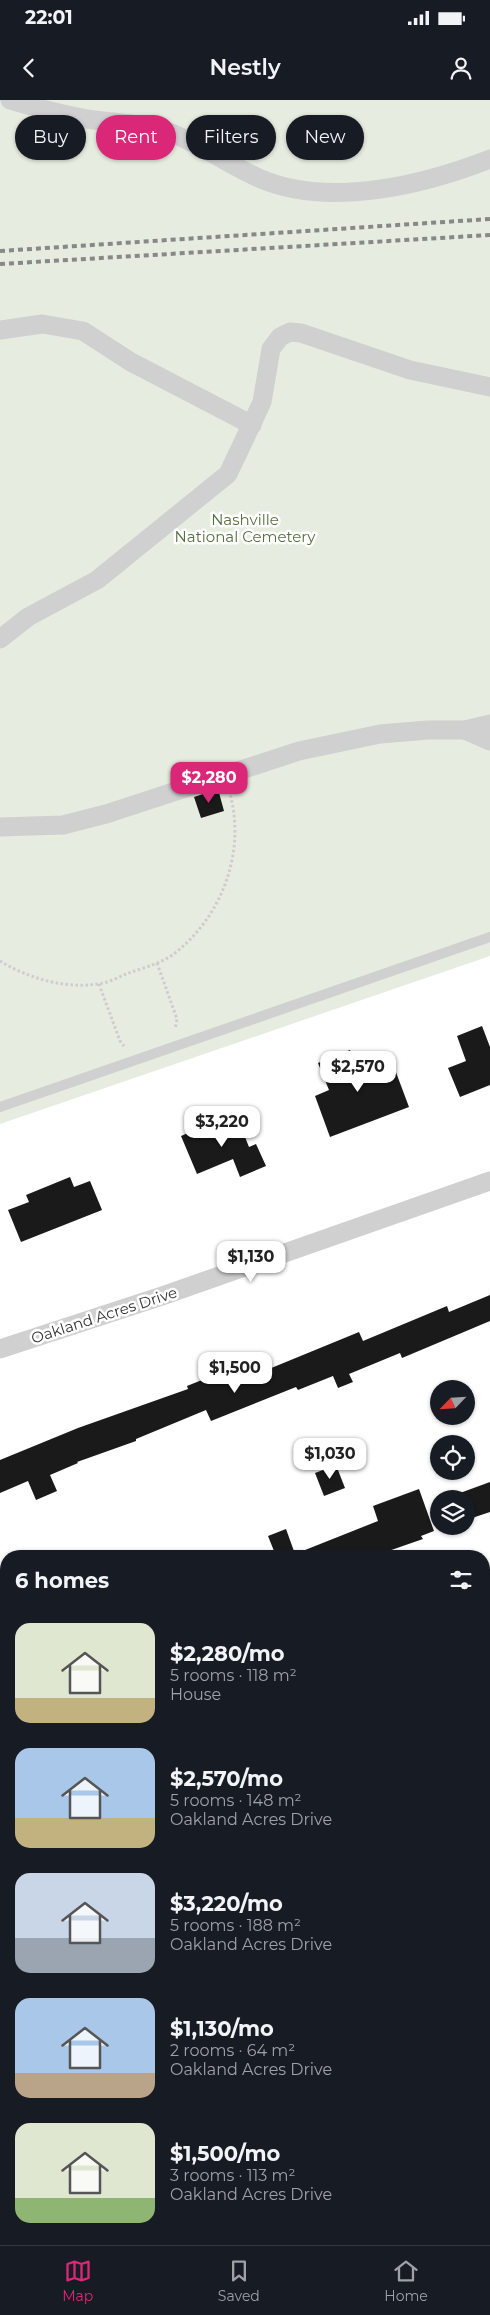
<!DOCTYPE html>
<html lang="en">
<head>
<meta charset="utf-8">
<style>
	:root { --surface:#171b24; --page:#242831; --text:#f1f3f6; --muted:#9ea1a6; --line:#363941; --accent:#db2777 }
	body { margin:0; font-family:Montserrat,sans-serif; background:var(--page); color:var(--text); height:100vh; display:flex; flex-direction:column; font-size:19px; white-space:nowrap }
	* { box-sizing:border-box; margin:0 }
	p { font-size:16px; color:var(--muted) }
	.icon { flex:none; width:28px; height:28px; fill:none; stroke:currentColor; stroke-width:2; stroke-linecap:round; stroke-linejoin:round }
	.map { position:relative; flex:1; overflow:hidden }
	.sheet { position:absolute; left:0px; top:1450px; width:490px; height:695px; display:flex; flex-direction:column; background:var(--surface); border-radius:20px 20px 0 0; box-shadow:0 1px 4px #0004 }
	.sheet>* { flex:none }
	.guide { position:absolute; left:15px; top:15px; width:460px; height:45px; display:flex; gap:10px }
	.needle { width:32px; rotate:245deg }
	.tools { position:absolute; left:430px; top:1280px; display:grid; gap:10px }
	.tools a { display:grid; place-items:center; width:45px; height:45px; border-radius:50%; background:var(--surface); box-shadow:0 1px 4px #0004; font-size:25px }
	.price { position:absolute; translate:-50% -42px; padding:0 11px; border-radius:10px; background:#fff; color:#222; font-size:16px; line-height:32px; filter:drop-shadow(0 1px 2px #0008) }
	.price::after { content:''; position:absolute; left:50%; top:30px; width:15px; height:11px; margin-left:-8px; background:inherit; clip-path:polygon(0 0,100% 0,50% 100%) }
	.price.on { background:var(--accent); color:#fff }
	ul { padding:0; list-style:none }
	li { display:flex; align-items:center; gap:15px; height:125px; padding:0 15px }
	li span { display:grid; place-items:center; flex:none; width:140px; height:100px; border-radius:15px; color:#555 }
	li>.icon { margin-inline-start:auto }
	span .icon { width:60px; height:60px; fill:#fffc; stroke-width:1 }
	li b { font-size:21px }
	h2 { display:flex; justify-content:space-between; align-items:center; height:60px; padding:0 15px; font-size:21px }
	.tag { padding:0 18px; border-radius:22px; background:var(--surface); box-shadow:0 1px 4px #0004; font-size:18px; line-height:45px }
	.tag.on { background:var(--accent); color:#fff }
	.status { display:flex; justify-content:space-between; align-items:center; height:35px; padding:0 25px; background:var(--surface); direction:ltr }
	.status svg { height:14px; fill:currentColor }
	header { display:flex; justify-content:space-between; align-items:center; height:65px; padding:0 15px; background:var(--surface); font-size:22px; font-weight:600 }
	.menu { display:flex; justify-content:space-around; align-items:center; height:70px; border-top:1px solid var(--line); background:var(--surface); font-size:14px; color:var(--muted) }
	.menu a { display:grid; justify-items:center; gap:2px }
	.menu .on { color:var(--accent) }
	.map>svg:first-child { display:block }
</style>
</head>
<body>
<div class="status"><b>22:01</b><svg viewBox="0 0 49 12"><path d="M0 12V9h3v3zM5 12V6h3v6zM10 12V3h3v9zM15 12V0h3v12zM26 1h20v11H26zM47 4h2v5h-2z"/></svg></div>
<header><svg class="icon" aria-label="back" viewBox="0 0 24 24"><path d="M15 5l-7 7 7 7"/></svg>Nestly<svg class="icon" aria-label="person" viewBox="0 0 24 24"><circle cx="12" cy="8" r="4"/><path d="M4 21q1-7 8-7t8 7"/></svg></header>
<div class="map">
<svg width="490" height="2145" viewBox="0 0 490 2145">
	<rect width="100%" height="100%" fill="#fff"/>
	<!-- green -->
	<polygon fill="#e6ecdf" points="0,0 490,0 490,856 0,1024"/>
	<!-- building -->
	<g fill="#1a1a1a">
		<polygon points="218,689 224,711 201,718 194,697"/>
		<polygon points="482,926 490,947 490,985 460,997 448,968 466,961 457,936"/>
		<polygon points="350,950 355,964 377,956 383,971 394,967 409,1007 330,1037 315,996 329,990 318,963"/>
		<polygon points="225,1017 229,1026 239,1022 249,1047 256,1044 266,1066 240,1077 233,1059 197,1074 181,1036"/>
		<polygon points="70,1077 74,1087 90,1081 102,1110 21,1142 8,1110 29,1102 26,1095"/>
		<polygon points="490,1195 490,1221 402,1258 400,1253 349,1274 353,1282 338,1288 333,1276 298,1290 296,1287 211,1321 206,1310 136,1339 136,1341 77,1362 78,1363 50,1375 57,1391 36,1400 28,1381 0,1393 0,1360 78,1328 188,1289 187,1286 259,1257 264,1271 359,1232 363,1241 447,1206 449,1212"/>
		<polygon points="336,1365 345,1388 324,1396 315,1373"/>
		<polygon points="490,1382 490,1412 469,1419 466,1410 466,1399 462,1399 460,1393"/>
		<polygon points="419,1389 434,1431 421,1436 423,1439 374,1456 276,1456 268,1436 286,1429 295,1454 378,1421 373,1406"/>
	</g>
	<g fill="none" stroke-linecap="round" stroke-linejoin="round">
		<!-- path -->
		<g stroke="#cdcdcd" stroke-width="3" stroke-dasharray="2.5 2.5" stroke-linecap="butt">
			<path d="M0,861c28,17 64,28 98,23 9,-1 19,-6 28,-10 16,-6 35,-10 49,-21 47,-37 71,-101 55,-159"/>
			<polyline points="157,863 177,919 175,929"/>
			<polyline points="99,884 120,941 124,946"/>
		</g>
		<!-- lane -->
		<polyline stroke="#d0d0d0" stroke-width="10" points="0,1007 490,837"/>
		<!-- street -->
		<g stroke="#d0d0d0" stroke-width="19">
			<path d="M10,0c26,8 51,14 77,19 27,4 53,4 79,12 34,12 62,34 95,48 69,29 162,6 229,-20"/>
			<polyline points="0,230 42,224 83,231 131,262 252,325"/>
			<polyline points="0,539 28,517 97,480 228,374 262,302 271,249 280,237 290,232 301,233 410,270 490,287"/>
			<polyline points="465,630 490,641"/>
			<polyline points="0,727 63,725 106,714 299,651 380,634 428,630 465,630 490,624"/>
			<polyline points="0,1249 162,1196 490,1081"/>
			<polyline points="484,1524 490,1522"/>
			<polyline points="0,1691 6,1689"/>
			<polyline points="484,1870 490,1866"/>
			<polyline points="484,1961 490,1970"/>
		</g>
		<!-- rail -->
		<g stroke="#888" stroke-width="4" stroke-dasharray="5 4" stroke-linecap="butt">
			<polyline points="0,151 490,119"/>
			<polyline points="0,164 490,135"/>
		</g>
	</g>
	<g text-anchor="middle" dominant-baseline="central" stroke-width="5" stroke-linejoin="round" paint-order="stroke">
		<!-- park labels -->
		<g font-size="15" fill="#56703f" stroke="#fff">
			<text x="245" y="419">Nashville<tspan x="245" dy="17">National Cemetery</tspan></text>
		</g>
		<!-- street labels -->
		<g font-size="15" fill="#333" stroke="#fff">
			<text transform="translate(104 1215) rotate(-18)">Oakland Acres Drive</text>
		</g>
	</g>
</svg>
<div class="tools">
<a><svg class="needle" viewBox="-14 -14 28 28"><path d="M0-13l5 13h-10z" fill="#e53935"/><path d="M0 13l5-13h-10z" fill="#9ea1a6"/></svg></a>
<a><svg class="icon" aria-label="locate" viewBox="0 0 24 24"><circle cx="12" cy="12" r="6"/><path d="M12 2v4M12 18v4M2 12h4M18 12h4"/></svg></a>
<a><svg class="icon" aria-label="layers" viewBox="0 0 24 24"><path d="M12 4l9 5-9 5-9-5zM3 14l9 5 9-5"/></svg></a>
</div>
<b class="price on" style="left:209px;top:704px">$2,280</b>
<b class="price" style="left:358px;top:993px">$2,570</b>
<b class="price" style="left:222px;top:1048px">$3,220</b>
<b class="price" style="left:251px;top:1183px">$1,130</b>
<b class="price" style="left:235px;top:1294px">$1,500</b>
<b class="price" style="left:330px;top:1380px">$1,030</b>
<div class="guide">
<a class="tag">Buy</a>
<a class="tag on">Rent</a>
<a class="tag">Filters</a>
<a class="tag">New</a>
</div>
<section class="sheet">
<h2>6 homes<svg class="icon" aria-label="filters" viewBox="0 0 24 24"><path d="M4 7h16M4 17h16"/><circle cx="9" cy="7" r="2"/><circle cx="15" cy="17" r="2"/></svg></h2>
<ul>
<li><span style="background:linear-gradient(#dfe7d0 75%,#c2b280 0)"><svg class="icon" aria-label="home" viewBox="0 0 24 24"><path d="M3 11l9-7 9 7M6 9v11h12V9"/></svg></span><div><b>$2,280/mo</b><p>5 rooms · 118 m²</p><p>House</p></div></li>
<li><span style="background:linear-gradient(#a9c7e8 70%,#c2b280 0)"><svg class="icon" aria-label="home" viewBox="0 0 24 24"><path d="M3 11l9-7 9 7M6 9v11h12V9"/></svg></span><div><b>$2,570/mo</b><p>5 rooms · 148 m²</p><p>Oakland Acres Drive</p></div></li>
<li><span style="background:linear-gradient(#c9d6e8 65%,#9aa5b1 0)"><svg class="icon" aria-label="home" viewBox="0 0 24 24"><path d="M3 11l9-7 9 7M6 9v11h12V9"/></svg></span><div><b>$3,220/mo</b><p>5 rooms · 188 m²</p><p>Oakland Acres Drive</p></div></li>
<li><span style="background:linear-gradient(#a9c7e8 75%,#b9a48a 0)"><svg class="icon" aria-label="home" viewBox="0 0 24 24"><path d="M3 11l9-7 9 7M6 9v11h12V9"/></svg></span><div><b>$1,130/mo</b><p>2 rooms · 64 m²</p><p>Oakland Acres Drive</p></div></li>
<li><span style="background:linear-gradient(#dfe7d0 75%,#8fb573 0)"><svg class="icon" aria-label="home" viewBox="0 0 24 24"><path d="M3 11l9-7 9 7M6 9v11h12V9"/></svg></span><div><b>$1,500/mo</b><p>3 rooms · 113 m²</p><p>Oakland Acres Drive</p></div></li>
</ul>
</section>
</div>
<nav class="menu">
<a class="on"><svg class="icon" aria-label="map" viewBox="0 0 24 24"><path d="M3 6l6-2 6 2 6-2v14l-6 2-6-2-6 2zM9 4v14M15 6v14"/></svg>Map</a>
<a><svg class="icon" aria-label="saved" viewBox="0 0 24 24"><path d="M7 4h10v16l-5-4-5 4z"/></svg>Saved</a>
<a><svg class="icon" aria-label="home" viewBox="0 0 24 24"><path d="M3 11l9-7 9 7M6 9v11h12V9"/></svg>Home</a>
</nav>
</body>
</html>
